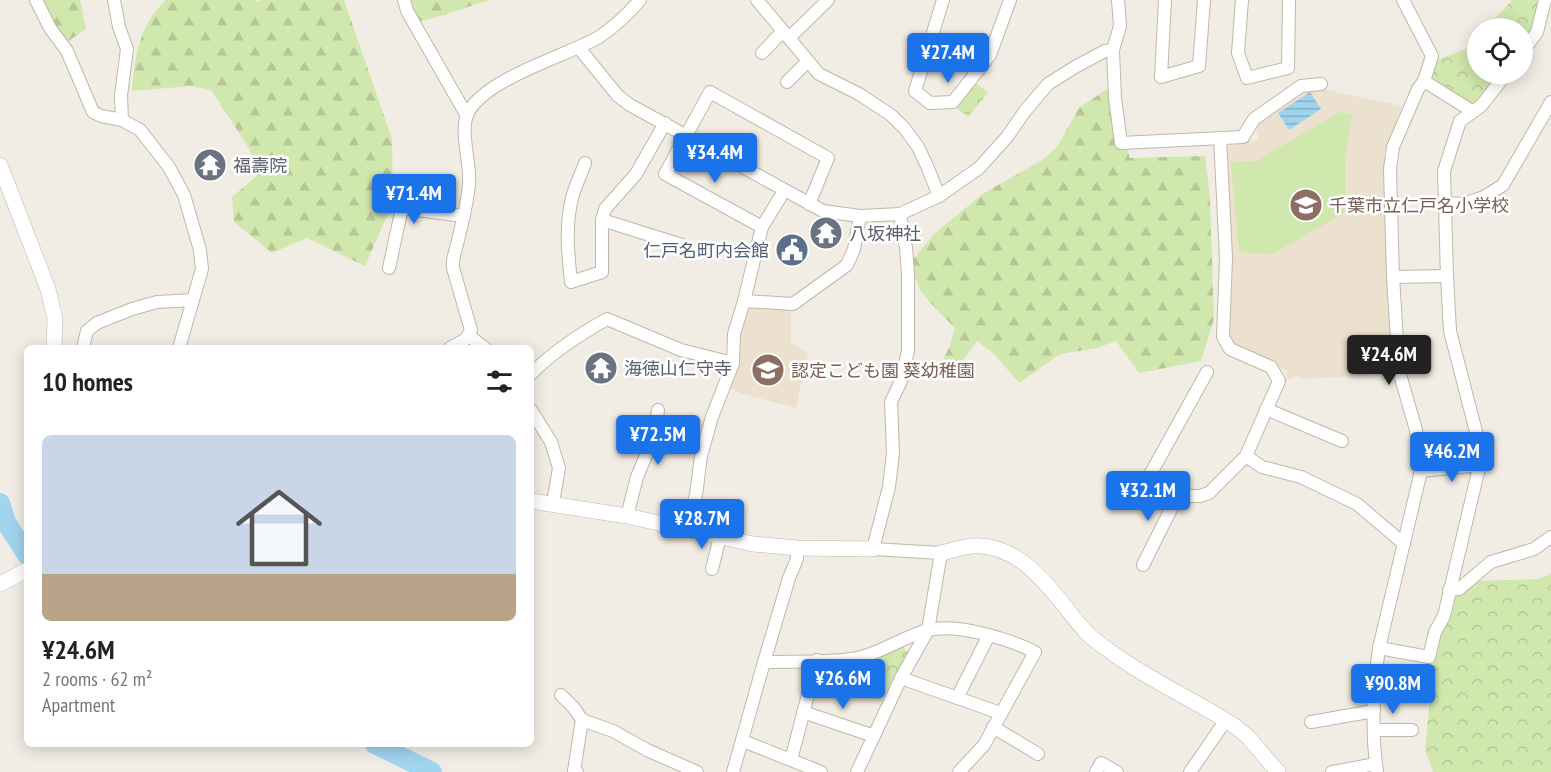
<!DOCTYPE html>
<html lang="en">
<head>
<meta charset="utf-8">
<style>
	:root { --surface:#fff; --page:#f2f2f2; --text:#222; --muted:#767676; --line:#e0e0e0; --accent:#1a73e8 }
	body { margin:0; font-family:"PT Sans Narrow","Noto Sans JP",sans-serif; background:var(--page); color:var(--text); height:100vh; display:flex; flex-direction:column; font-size:22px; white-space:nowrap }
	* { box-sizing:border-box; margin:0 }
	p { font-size:20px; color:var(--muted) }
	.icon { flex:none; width:33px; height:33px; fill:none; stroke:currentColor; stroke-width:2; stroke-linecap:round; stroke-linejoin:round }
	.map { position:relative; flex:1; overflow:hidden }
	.drawer { position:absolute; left:24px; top:345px; width:510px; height:402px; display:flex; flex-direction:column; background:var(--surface); border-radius:9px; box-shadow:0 3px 15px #0003 }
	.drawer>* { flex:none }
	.fabs { position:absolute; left:1467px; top:18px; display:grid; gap:12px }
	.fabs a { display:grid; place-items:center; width:66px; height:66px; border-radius:50%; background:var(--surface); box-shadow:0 3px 15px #0003; font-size:30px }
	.price { position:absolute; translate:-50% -51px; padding:0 14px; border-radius:6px; background:var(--accent); color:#fff; font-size:20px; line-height:39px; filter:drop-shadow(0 2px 3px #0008) }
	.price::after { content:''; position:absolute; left:50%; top:36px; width:18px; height:14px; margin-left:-9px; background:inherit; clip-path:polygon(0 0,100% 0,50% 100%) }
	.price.current { background:#222; color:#fff }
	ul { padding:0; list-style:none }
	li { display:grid; align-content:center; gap:12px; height:318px; padding:0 18px }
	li+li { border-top:2px solid var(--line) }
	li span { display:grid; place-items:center; height:186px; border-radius:9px; color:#555 }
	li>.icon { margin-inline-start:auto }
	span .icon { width:108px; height:108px; fill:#fffc; stroke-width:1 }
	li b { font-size:26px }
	h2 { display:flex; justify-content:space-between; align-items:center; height:72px; padding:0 18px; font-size:26px }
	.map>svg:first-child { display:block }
</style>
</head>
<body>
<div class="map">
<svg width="1551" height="772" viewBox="0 0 1551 772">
	<defs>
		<pattern id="forest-firs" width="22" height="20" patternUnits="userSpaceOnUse" patternTransform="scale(1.5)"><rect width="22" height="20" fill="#d0e7ad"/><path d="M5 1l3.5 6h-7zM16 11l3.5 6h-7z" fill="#b4c795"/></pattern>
		<pattern id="park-crowns" width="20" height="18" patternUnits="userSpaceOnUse" patternTransform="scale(1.5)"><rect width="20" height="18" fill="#d0e7ad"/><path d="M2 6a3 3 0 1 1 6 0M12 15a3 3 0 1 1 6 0" fill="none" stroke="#b4c795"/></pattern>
		<pattern id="water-rules" width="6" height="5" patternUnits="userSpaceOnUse" patternTransform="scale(1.5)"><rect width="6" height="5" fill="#a0d4ef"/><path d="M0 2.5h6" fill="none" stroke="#84adc2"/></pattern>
	</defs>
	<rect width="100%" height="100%" fill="#f2ede4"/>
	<!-- education -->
	<g fill="#ebe1ce">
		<polygon points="1313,87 1402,106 1384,154 1392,374 1304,379 1298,376 1284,381 1288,371 1236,345 1230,338 1230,252 1222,158 1232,142 1258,140 1257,123 1303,90"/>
		<polygon points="754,304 791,307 791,342 808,353 796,408 743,394 727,387 744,309"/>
	</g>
	<!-- forest -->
	<g fill="url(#forest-firs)">
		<polygon points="38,0 80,0 86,29 58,48"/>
		<path d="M166,0h88l4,2 2,-2h84l48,139 1,64 -28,63 -58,-28 -35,15 -38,-31 -2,-25 25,-21 -7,-26 -39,-60 -19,-4 -60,5c3,-35 7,-66 34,-91z"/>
		<polygon points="405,0 489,0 441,16 417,22"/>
		<path d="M1107,89l23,69 75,-2 5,42 4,121 -13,42 -62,12 -23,-32 -19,7 -37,6 -41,29 -26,-30 -16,-12c-17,20 -17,32 -44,39l16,-32 6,-20 -18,-18 -16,-18 -12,-28 26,-31 49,-40 58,-33 15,-13 22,-39z"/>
	</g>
	<!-- park -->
	<g fill="url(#park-crowns)">
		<polygon points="1512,0 1543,0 1532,30 1523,44 1522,28 1486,28"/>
		<polygon points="1477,37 1478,74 1502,74 1474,106 1435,82 1432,74 1435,61 1468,48"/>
		<polygon points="975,82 988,93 968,117 955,107"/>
		<polygon points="1551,573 1551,772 1433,772 1425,750 1433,664 1441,630 1454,598 1474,581 1539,579"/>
		<polygon points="901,645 908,652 881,701 859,692 868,659"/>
	</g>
	<!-- pitch -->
	<polygon fill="#d0e7ad" points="1340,112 1352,114 1345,159 1345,212 1273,254 1239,252 1231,162 1256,161"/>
	<!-- water -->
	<polygon fill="url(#water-rules)" points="1310,92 1321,109 1289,130 1278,113"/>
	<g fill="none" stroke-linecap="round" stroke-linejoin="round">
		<!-- river -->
		<g stroke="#a0d4ef" stroke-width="20">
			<polyline points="0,503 6,522 27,555"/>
			<polyline points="375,744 432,772"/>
		</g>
		<!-- minor casing -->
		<g stroke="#c0b7aa" stroke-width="14">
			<g id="minor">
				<polyline points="36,0 50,28 67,51 93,112 101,116 122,120 140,130 169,167 184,195 200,250 202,269 179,348"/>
				<polyline points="114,0 119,27 127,49 121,95 122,120"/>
				<polyline points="404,0 407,11 467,116"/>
				<polyline points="757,0 819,74 859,94 891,115 905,129 918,147 927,166 939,196"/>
				<polyline points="943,0 915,91 930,103 953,102 990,55 1010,0"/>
				<polyline points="1118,0 1120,26 1113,50 1115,98 1121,143 1243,137 1254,119 1301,86 1321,84"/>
				<polyline points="1165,0 1161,77 1199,66 1204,0"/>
				<polyline points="1242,0 1238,53 1247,78 1288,68 1289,0"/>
				<polyline points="789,38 828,0"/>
				<polyline points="579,48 618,96 630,105 823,211 860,216 900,214 939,196 979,168 1007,137 1025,111 1048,84 1075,67 1105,51 1113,50"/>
				<polyline points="762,53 783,31"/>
				<polyline points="1522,53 1537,32 1545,0"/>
				<polyline points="1424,81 1472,111"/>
				<polyline points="787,82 807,62"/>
				<path d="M585,163c-4,12 -10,23 -13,35 -7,28 -4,55 -1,84l31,-10v-52l3,-11 31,-35 29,-51"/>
				<polyline points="1445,203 1463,204 1484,197 1503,185 1551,102"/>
				<polyline points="602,220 682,245"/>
				<polyline points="762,227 665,174 710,92 828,158 809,204"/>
				<polyline points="389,268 402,208 463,216"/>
				<polyline points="1393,277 1447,276"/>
				<polyline points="744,301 793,304 847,265 854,249 860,216"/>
				<polyline points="469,336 485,348"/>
				<polyline points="83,348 87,331 97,323 132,309 157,302 193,300"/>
				<path d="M450,348l16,-9 5,-9 -18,-62v-8c6,-25 14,-51 16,-76 2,-20 -9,-50 -2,-69 15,-36 100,-59 132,-78 15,-10 29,-23 41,-37"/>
				<polyline points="1207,372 1151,473 1179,493 1191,496 1200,496 1209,493 1246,456 1279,381 1271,367 1230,349 1223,337 1226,258 1220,138"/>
				<path d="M531,374c23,-23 48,-39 76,-55l74,31 52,13"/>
				<polyline points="1266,409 1342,441"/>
				<polyline points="531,410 551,442 559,468 553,503"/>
				<polyline points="1246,456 1262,467 1301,477 1357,504 1404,544"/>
				<polyline points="1421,471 1480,465"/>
				<polyline points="627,516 637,477 654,436 658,410"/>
				<polyline points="686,529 696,495 701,456 712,417 733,363 734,334 744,301 762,227 784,191"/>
				<polyline points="1143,565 1179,493"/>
				<polyline points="712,569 720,537"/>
				<polyline points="1449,590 1459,589 1491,562 1534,549 1551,537"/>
				<polyline points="1379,648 1429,657 1435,632 1444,616 1482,455 1450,331 1447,276 1444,171 1460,121 1481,106 1506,74"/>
				<path d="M764,662c26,-1 61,1 87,-3 28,-4 51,-22 77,-29 29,-7 81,9 107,22l-51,93 -25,27"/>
				<polyline points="901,678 1000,713"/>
				<polyline points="561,695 574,708 582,720 613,731 647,750 697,772"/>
				<polyline points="957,698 989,635"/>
				<polyline points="803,712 874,736"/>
				<polyline points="1311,722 1374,711"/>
				<polyline points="993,727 1038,754"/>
				<polyline points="1374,730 1412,730"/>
				<polyline points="743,741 821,772"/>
				<polyline points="791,760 817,660"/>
				<polyline points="577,772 574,771 582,720"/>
				<polyline points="733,772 764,662 789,578 797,559 797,548"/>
				<polyline points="857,772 901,678 928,630 941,553 873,549 889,487 893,453 891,402 901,381 908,351 908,273 906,248 900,214"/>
				<polyline points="1096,772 1101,763 1117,772"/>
				<polyline points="1190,772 1226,720"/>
				<polyline points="1332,772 1376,764"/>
				<path d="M1377,772c-6,-41 -4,-83 2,-124l42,-177 -5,-41 -17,-59 -6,-94 -3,-108 3,-22 25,-58 6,-8 8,-25 -29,-56"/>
			</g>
		</g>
		<!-- tertiary casing -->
		<g stroke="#c0b7aa" stroke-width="16">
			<g id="tertiary">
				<polyline points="0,165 48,289 55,319 54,348"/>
				<polyline points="531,501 627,516 753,544 797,548 873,549"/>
				<path d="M941,553c10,-2 21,-6 31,-7 52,-4 84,52 113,85 8,9 19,16 29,23 38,28 83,47 122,73l12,10 30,35"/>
				<polyline points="0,584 27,570"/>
			</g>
		</g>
		<!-- minor -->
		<use href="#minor" stroke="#fff" stroke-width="12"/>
		<!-- tertiary -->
		<use href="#tertiary" stroke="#fff" stroke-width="15"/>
	</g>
	<!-- icons -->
	<defs>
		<g id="temple-disc" transform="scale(1.725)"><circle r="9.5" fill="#6b7280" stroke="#fff"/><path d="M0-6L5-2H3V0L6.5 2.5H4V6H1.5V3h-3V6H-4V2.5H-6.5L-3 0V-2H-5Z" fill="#fff"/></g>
		<g id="school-disc" transform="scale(1.725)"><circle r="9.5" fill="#8d6e63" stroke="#fff"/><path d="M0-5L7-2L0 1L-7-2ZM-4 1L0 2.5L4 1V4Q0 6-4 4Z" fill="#fff"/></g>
		<g id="civic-disc" transform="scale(1.725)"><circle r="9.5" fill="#5c6f8a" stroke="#fff"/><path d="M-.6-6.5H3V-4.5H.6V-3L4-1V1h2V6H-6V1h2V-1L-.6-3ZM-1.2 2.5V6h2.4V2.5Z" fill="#fff"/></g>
	</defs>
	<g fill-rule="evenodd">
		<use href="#temple-disc" x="210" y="165"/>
		<use href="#school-disc" x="1306" y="205"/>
		<use href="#temple-disc" x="826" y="233"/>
		<use href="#civic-disc" x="792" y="250"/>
		<use href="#temple-disc" x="601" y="368"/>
		<use href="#school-disc" x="768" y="370"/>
	</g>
	<g text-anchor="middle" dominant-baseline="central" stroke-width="5" stroke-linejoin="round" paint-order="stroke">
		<!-- worship labels -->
		<g font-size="18" fill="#5b616d" stroke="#fff" text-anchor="start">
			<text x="233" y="165">福壽院</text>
			<text x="849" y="233">八坂神社</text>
			<text x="624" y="368">海徳山仁守寺</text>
		</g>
		<!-- education labels -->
		<g font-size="18" fill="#785e54" stroke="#fff" text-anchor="start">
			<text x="1329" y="205">千葉市立仁戸名小学校</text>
			<text x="791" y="370">認定こども園 葵幼稚園</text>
		</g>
		<!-- service labels -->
		<g font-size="18" fill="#4e5e75" stroke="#fff" text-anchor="end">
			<text x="769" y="250">仁戸名町内会館</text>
		</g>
	</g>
</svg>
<div class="fabs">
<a><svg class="icon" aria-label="locate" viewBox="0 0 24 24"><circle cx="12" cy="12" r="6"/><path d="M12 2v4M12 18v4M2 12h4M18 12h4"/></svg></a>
</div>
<b class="price" style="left:948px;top:84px">¥27.4M</b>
<b class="price" style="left:715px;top:184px">¥34.4M</b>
<b class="price" style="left:414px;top:225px">¥71.4M</b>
<b class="price current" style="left:1389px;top:386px">¥24.6M</b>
<b class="price" style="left:658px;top:466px">¥72.5M</b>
<b class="price" style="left:1452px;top:483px">¥46.2M</b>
<b class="price" style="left:1148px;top:522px">¥32.1M</b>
<b class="price" style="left:702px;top:550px">¥28.7M</b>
<b class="price" style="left:843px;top:710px">¥26.6M</b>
<b class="price" style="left:1393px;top:715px">¥90.8M</b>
<section class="drawer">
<h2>10 homes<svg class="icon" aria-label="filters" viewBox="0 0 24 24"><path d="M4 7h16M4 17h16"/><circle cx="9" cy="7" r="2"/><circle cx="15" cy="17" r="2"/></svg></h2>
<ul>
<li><span style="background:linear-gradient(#c9d6e8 75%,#b9a48a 0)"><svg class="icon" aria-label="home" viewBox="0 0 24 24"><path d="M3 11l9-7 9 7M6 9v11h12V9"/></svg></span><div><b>¥24.6M</b><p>2 rooms · 62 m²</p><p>Apartment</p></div></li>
</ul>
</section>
</div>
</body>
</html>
